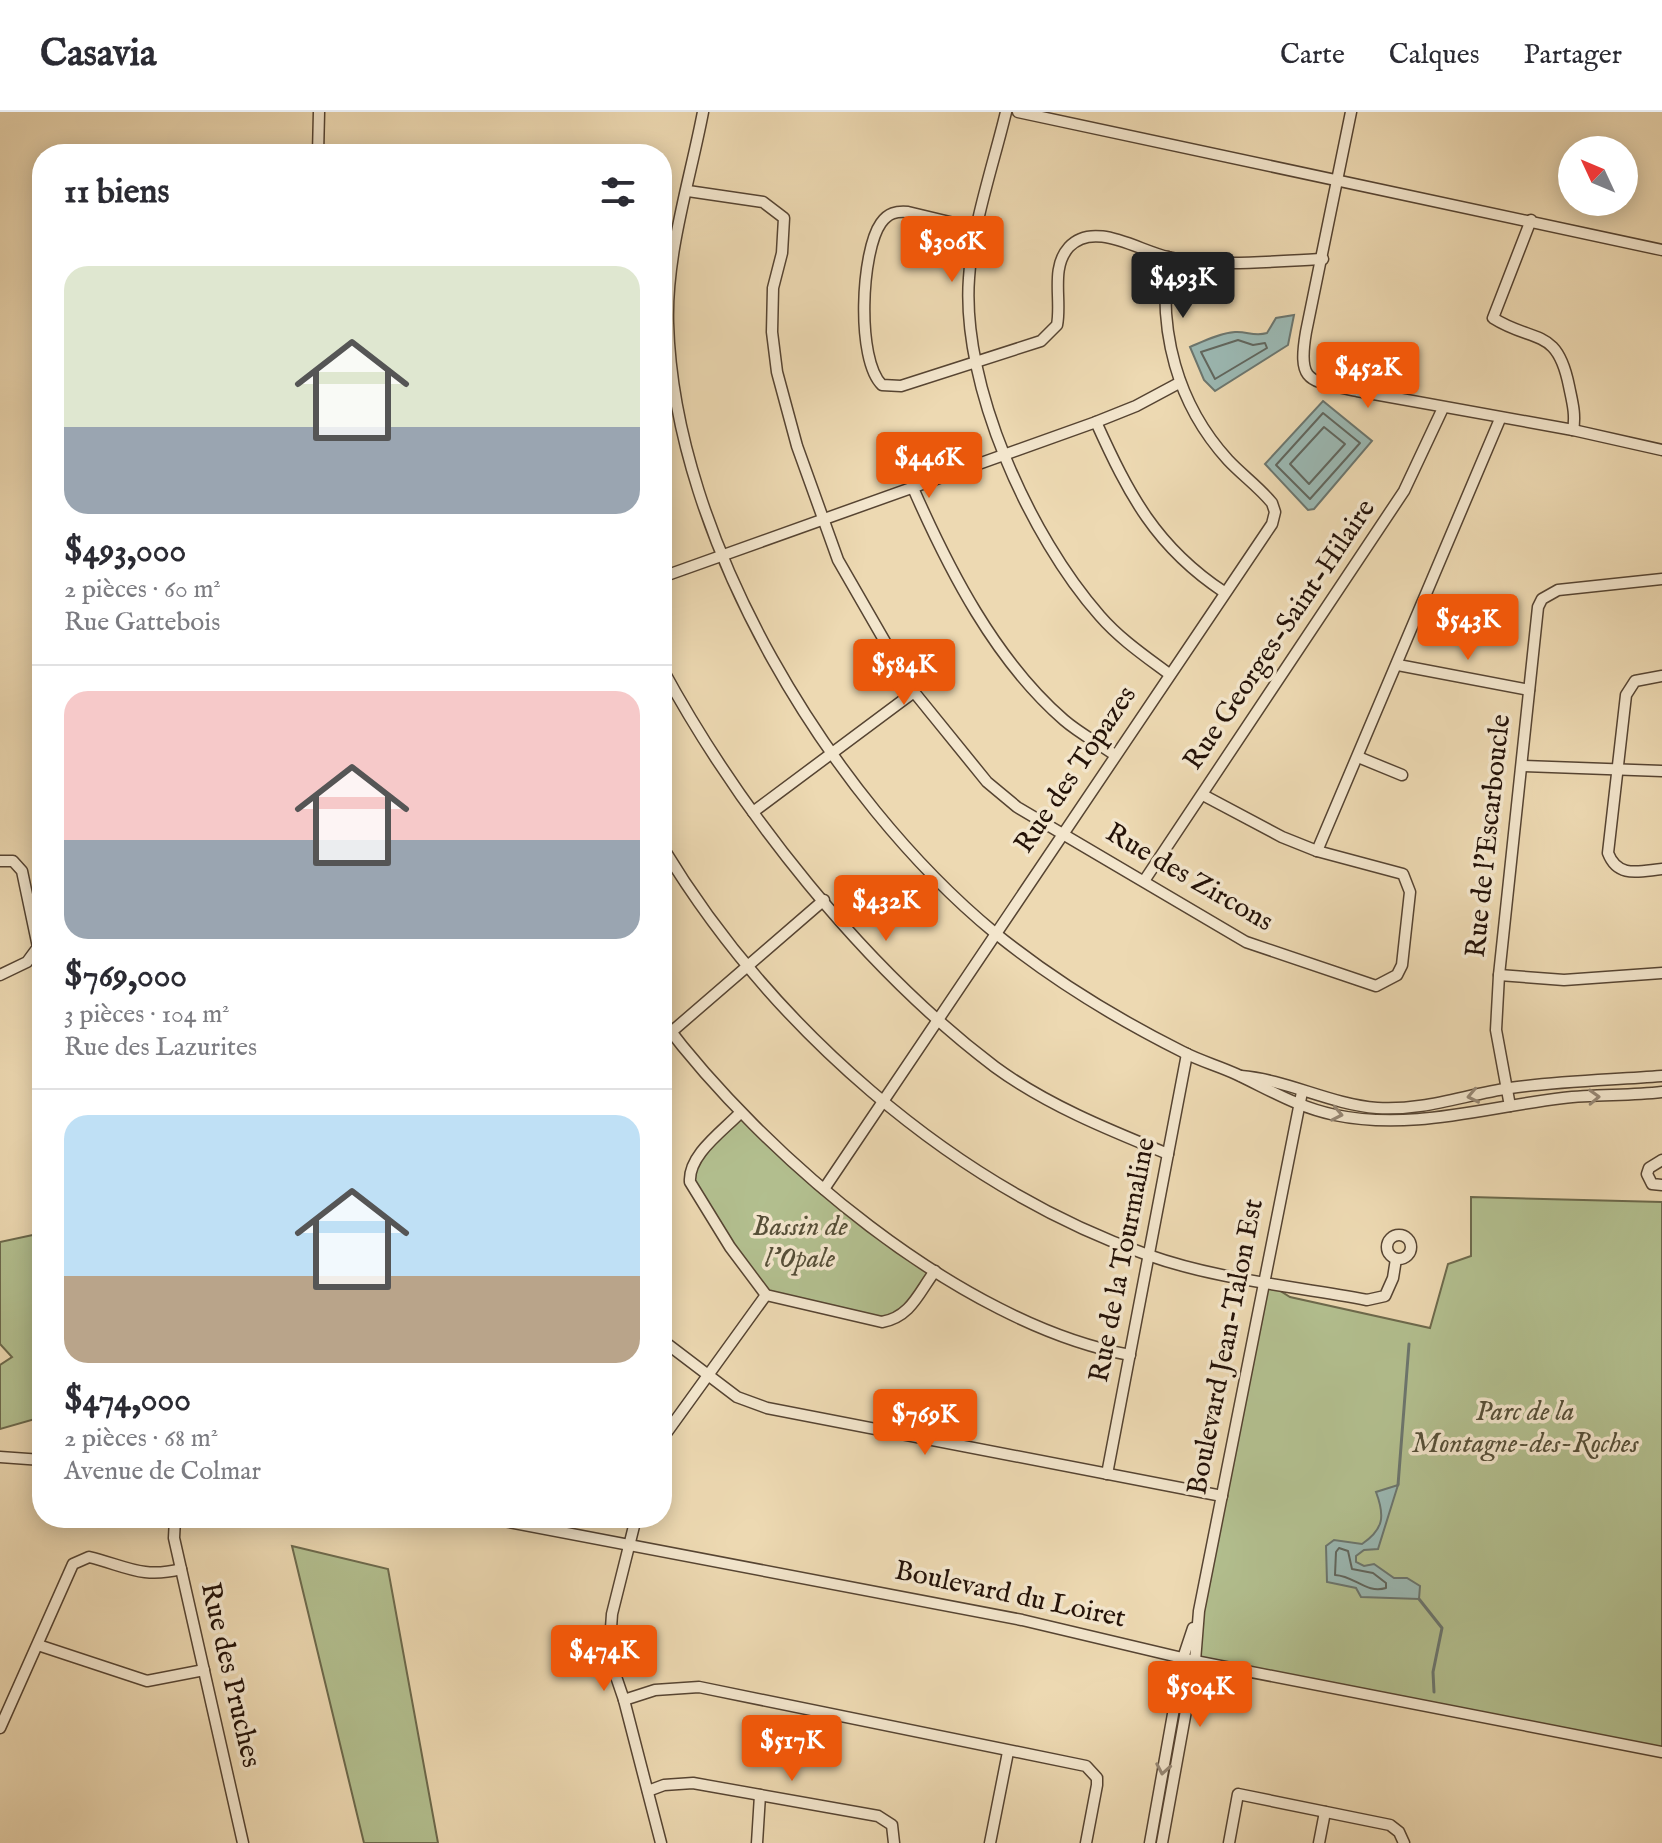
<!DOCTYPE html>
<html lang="fr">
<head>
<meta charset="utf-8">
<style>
	:root { --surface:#fff; --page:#f7f7f7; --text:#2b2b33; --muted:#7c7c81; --line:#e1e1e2; --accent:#ea580c }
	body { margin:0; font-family:"IM FELL English",serif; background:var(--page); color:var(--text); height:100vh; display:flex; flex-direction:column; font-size:30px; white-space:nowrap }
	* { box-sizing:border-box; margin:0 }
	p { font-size:26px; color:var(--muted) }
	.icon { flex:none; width:44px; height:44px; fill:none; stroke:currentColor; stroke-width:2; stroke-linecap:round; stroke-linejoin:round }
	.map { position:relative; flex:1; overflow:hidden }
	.sheet { position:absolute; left:32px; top:32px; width:640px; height:1384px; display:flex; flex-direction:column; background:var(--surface); border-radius:32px; box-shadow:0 4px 20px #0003 }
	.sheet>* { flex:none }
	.needle { width:52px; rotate:314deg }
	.fabs { position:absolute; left:1558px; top:24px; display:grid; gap:16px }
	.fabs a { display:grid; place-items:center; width:80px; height:80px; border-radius:50%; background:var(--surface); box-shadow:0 4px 20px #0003; font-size:40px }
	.price { position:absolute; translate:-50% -68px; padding:0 18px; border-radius:8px; background:var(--accent); color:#fff; font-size:26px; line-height:52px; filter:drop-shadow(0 2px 4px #0008) }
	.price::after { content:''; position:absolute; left:50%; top:48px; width:24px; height:18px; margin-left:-12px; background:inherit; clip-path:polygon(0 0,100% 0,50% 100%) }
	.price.current { background:#222; color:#fff }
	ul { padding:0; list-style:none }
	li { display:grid; align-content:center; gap:16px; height:424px; padding:0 32px }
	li+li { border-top:2px solid var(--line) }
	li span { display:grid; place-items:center; height:248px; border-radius:24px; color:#555 }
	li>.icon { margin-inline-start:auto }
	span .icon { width:144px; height:144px; fill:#fffc; stroke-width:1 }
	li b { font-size:34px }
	h2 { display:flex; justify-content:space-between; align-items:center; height:96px; padding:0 32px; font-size:34px }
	header { display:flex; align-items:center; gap:48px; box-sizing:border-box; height:112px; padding:0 40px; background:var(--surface); border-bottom:2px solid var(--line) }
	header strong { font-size:38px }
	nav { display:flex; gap:44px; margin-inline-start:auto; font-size:28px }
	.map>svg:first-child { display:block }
</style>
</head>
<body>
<header>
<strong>Casavia</strong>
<nav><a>Carte</a><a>Calques</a><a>Partager</a></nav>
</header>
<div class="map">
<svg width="1662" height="1731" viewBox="0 0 1662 1731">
	<rect width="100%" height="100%" fill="#edd9b2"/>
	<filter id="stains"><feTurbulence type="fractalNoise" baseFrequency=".0025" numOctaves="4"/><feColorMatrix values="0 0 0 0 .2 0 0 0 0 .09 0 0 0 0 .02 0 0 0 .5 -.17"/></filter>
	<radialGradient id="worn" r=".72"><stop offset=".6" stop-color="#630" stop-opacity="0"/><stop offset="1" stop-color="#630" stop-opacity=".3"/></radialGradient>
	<!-- green -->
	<g fill="#b3c090" stroke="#6c694c" stroke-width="2">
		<polygon points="740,1001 824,1078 935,1159 917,1189 882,1210 766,1183 694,1078 692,1055"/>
		<polygon points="1471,1085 1662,1090 1662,1640 1195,1549 1263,1168 1290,1185 1430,1216 1448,1152 1471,1144"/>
		<polygon points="42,1121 42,1305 0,1317 0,1253 12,1245 0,1232 0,1130"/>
		<polygon points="292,1434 388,1457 438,1731 364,1731"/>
	</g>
	<!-- water -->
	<g fill="#9bb9b4" stroke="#6b766f" stroke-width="2">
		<path d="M1294,203l-6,30 -73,46 -11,-11 -14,-33c14,-6 30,-14 45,-15 12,-1 19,5 32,1l9,-15z"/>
		<polygon points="1323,289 1372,329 1314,397 1308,398 1265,352"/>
		<path d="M1398,1373l-20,64 -14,1 -8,6v6l8,4 10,-2 20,14h13l13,8 -1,13 -58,-2 -5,-9 -29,-6 -1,-36 8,-6 28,4c22,-15 23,-28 14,-52z"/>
	</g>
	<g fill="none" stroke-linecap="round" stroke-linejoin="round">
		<!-- shore -->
		<g stroke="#60665e" stroke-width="2">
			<polygon points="1238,228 1253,233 1265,231 1267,236 1215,267 1201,240"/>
			<polygon points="1323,301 1360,331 1310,387 1276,353"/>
			<polygon points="1324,315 1345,332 1309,372 1290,352"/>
			<path d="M1339,1436l9,3 4,18 21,4 13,10v5c-20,6 -31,-12 -51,-13l1,-23z"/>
		</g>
		<!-- stream -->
		<g stroke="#6b766f" stroke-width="3">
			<polyline points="1398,1373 1409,1232"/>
			<polyline points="1419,1487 1442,1516 1433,1560 1434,1580"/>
		</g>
		<!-- minor casing -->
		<g stroke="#564432" stroke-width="13">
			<g id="minor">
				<path d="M703,0c-13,68 -37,142 -35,211 6,217 163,475 327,610 58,47 122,86 188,119 17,9 36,14 53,22 34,16 61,33 99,41 77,16 151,-8 228,-17 33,-4 66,-2 99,-6"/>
				<path d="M1006,0c-12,50 -34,115 -37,166 -8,107 61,259 131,338 20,23 45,40 69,58"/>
				<polyline points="1018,0 1662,138"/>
				<path d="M1351,0l-45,220c-9,53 4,48 51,59l216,39 89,20"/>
				<polyline points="318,42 319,0"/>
				<polyline points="688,79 763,90 784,106 782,141 773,176 772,220 777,260 797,334 838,448 914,580 987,670 1017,695 1246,830 1376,874 1397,863 1402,853 1410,780 1403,762 1317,739 1282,725 1203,683"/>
				<path d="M1531,108l-38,98c41,26 64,8 76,68 3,15 7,28 4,44"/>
				<path d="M979,117l-71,-17c-12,-1 -20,1 -27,11 -20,28 -25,137 1,162l19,1 140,-45 16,-16c5,-25 -7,-57 12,-78 25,-27 70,4 99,10 51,11 103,4 155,2"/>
				<path d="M1096,310c33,73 60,125 128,170"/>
				<path d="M913,376c36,82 82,172 151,232 15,13 34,23 51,35"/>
				<polyline points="662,465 1096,310 1136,294 1179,271"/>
				<polyline points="1398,553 1529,578"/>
				<path d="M662,556c78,144 202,300 333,399 52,38 114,63 173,87"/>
				<path d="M1662,564l-27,5 -9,14 -18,158c10,26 32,18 54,16"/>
				<polyline points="1358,645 1402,663"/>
				<polyline points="1523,654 1662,659"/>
				<polyline points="753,700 914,580"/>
				<path d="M662,734c108,179 288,339 486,409 70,25 146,31 219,45l18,-4 8,-18 3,-19"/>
				<polyline points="1317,739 1500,307"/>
				<polyline points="0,749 13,749 22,759 38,835 27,850 0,863"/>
				<polyline points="1144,769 1404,379 1443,296"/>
				<polyline points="1499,863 1564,868 1662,861"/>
				<path d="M662,908c101,135 298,304 468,335"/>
				<polyline points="662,928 824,788"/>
				<path d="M1241,964c47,4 88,28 136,32 46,3 87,-13 133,-20 50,-7 101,-8 152,-12"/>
				<polyline points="1510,994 1496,918 1499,863 1538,495 1542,487 1558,478 1662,467"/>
				<path d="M740,1001c-17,18 -52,42 -50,69l40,65 36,48 116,27c29,-5 37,-30 53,-51"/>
				<polyline points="1662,1048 1649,1056 1647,1062 1652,1072 1662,1073"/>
				<path d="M824,1077l448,-665 3,-12 -3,-9c-13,-16 -30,-28 -44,-43 -51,-56 -70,-129 -60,-203"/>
				<circle cx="1399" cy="1135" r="12"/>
				<polyline points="662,1228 737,1285 767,1296 1222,1384"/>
				<polyline points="662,1327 766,1183"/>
				<polyline points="0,1345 42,1348"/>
				<polyline points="1107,1362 1187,942"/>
				<polyline points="175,1406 174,1426 243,1731"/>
				<polyline points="488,1406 1022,1508 1195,1549 1662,1640"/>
				<polyline points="636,1406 612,1502 609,1544 624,1588 661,1731"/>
				<polyline points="38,1533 147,1569 204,1558"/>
				<polyline points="624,1588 655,1578 699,1575 1086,1654 1097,1666 1097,1673 1086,1731"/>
				<path d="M0,1616l73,-164 16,-7c37,9 53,22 92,12"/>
				<polyline points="648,1679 664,1673 693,1671 878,1704 892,1713 894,1731"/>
				<polyline points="757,1731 760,1683"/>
				<polyline points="990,1731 1008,1640"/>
				<polyline points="1150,1731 1183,1546 1193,1516"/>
				<polyline points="1162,1731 1195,1549 1199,1499 1302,980"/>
				<polyline points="1229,1731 1238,1682 1390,1713 1399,1720 1404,1731"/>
				<polyline points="1319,1731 1325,1700"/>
			</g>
		</g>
		<!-- minor -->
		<use href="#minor" stroke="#f3e6cd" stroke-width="10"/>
	</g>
	<!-- one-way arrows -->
	<defs><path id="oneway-chevron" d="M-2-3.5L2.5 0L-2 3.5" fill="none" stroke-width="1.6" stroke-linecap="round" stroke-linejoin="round" transform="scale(2)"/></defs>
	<g stroke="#968774">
		<use href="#oneway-chevron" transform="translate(1473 984) rotate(168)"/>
		<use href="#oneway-chevron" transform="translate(1594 985) rotate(-2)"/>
		<use href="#oneway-chevron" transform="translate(1337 1002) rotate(11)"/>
		<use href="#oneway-chevron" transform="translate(1163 1657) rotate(100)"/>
	</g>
	<g text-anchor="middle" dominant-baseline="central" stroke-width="7" stroke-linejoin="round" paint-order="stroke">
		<!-- street labels -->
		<g font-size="28" fill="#241208" stroke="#f3e6cd">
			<text transform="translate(1280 523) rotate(-56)">Rue Georges-Saint-Hilaire</text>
			<text transform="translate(1076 658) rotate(-56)">Rue des Topazes</text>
			<text transform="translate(1489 724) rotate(-84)">Rue de l'Escarboucle</text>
			<text transform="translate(1189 766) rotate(30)">Rue des Zircons</text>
			<text transform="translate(1123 1148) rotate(-79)">Rue de la Tourmaline</text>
			<text transform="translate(1226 1235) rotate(-79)">Boulevard Jean-Talon Est</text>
			<text transform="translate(1010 1483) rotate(12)">Boulevard du Loiret</text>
			<text transform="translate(230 1563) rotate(77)">Rue des Pruches</text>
		</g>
		<!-- park labels -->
		<g font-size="28" font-style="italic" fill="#564f38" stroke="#f3e6cd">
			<text x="800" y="1115">Bassin de<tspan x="800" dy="32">l'Opale</tspan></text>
			<text x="1525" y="1300">Parc de la<tspan x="1525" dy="32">Montagne-des-Roches</tspan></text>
		</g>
	</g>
	<rect width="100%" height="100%" filter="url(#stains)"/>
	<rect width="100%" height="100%" fill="url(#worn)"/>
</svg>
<div class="fabs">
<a><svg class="needle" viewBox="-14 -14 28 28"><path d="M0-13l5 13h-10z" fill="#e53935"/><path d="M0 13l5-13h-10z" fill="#7c7c81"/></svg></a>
</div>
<b class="price" style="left:952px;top:172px">$306K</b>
<b class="price current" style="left:1183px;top:208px">$493K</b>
<b class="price" style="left:1368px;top:298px">$452K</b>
<b class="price" style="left:929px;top:388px">$446K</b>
<b class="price" style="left:1468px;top:550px">$543K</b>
<b class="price" style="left:904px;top:595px">$584K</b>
<b class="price" style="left:886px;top:831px">$432K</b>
<b class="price" style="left:925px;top:1345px">$769K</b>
<b class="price" style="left:604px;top:1581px">$474K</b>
<b class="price" style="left:1200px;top:1617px">$504K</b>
<b class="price" style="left:792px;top:1671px">$517K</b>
<section class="sheet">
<h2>11 biens<svg class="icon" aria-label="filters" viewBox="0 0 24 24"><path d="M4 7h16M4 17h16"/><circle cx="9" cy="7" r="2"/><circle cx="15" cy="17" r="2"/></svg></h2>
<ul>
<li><span style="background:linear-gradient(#dfe7d0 65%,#9aa5b1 0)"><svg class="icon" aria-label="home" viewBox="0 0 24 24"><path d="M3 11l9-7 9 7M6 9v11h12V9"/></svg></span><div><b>$493,000</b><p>2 pièces · 60 m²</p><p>Rue Gattebois</p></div></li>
<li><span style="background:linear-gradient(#f6c9c9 60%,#9aa5b1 0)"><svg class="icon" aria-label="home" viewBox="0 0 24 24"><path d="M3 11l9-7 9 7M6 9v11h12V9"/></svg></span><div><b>$769,000</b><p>3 pièces · 104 m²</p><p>Rue des Lazurites</p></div></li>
<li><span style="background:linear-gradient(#bfe0f5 65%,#b9a48a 0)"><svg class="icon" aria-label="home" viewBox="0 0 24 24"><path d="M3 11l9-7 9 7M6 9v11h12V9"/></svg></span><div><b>$474,000</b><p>2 pièces · 68 m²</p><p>Avenue de Colmar</p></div></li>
</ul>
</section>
</div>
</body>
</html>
